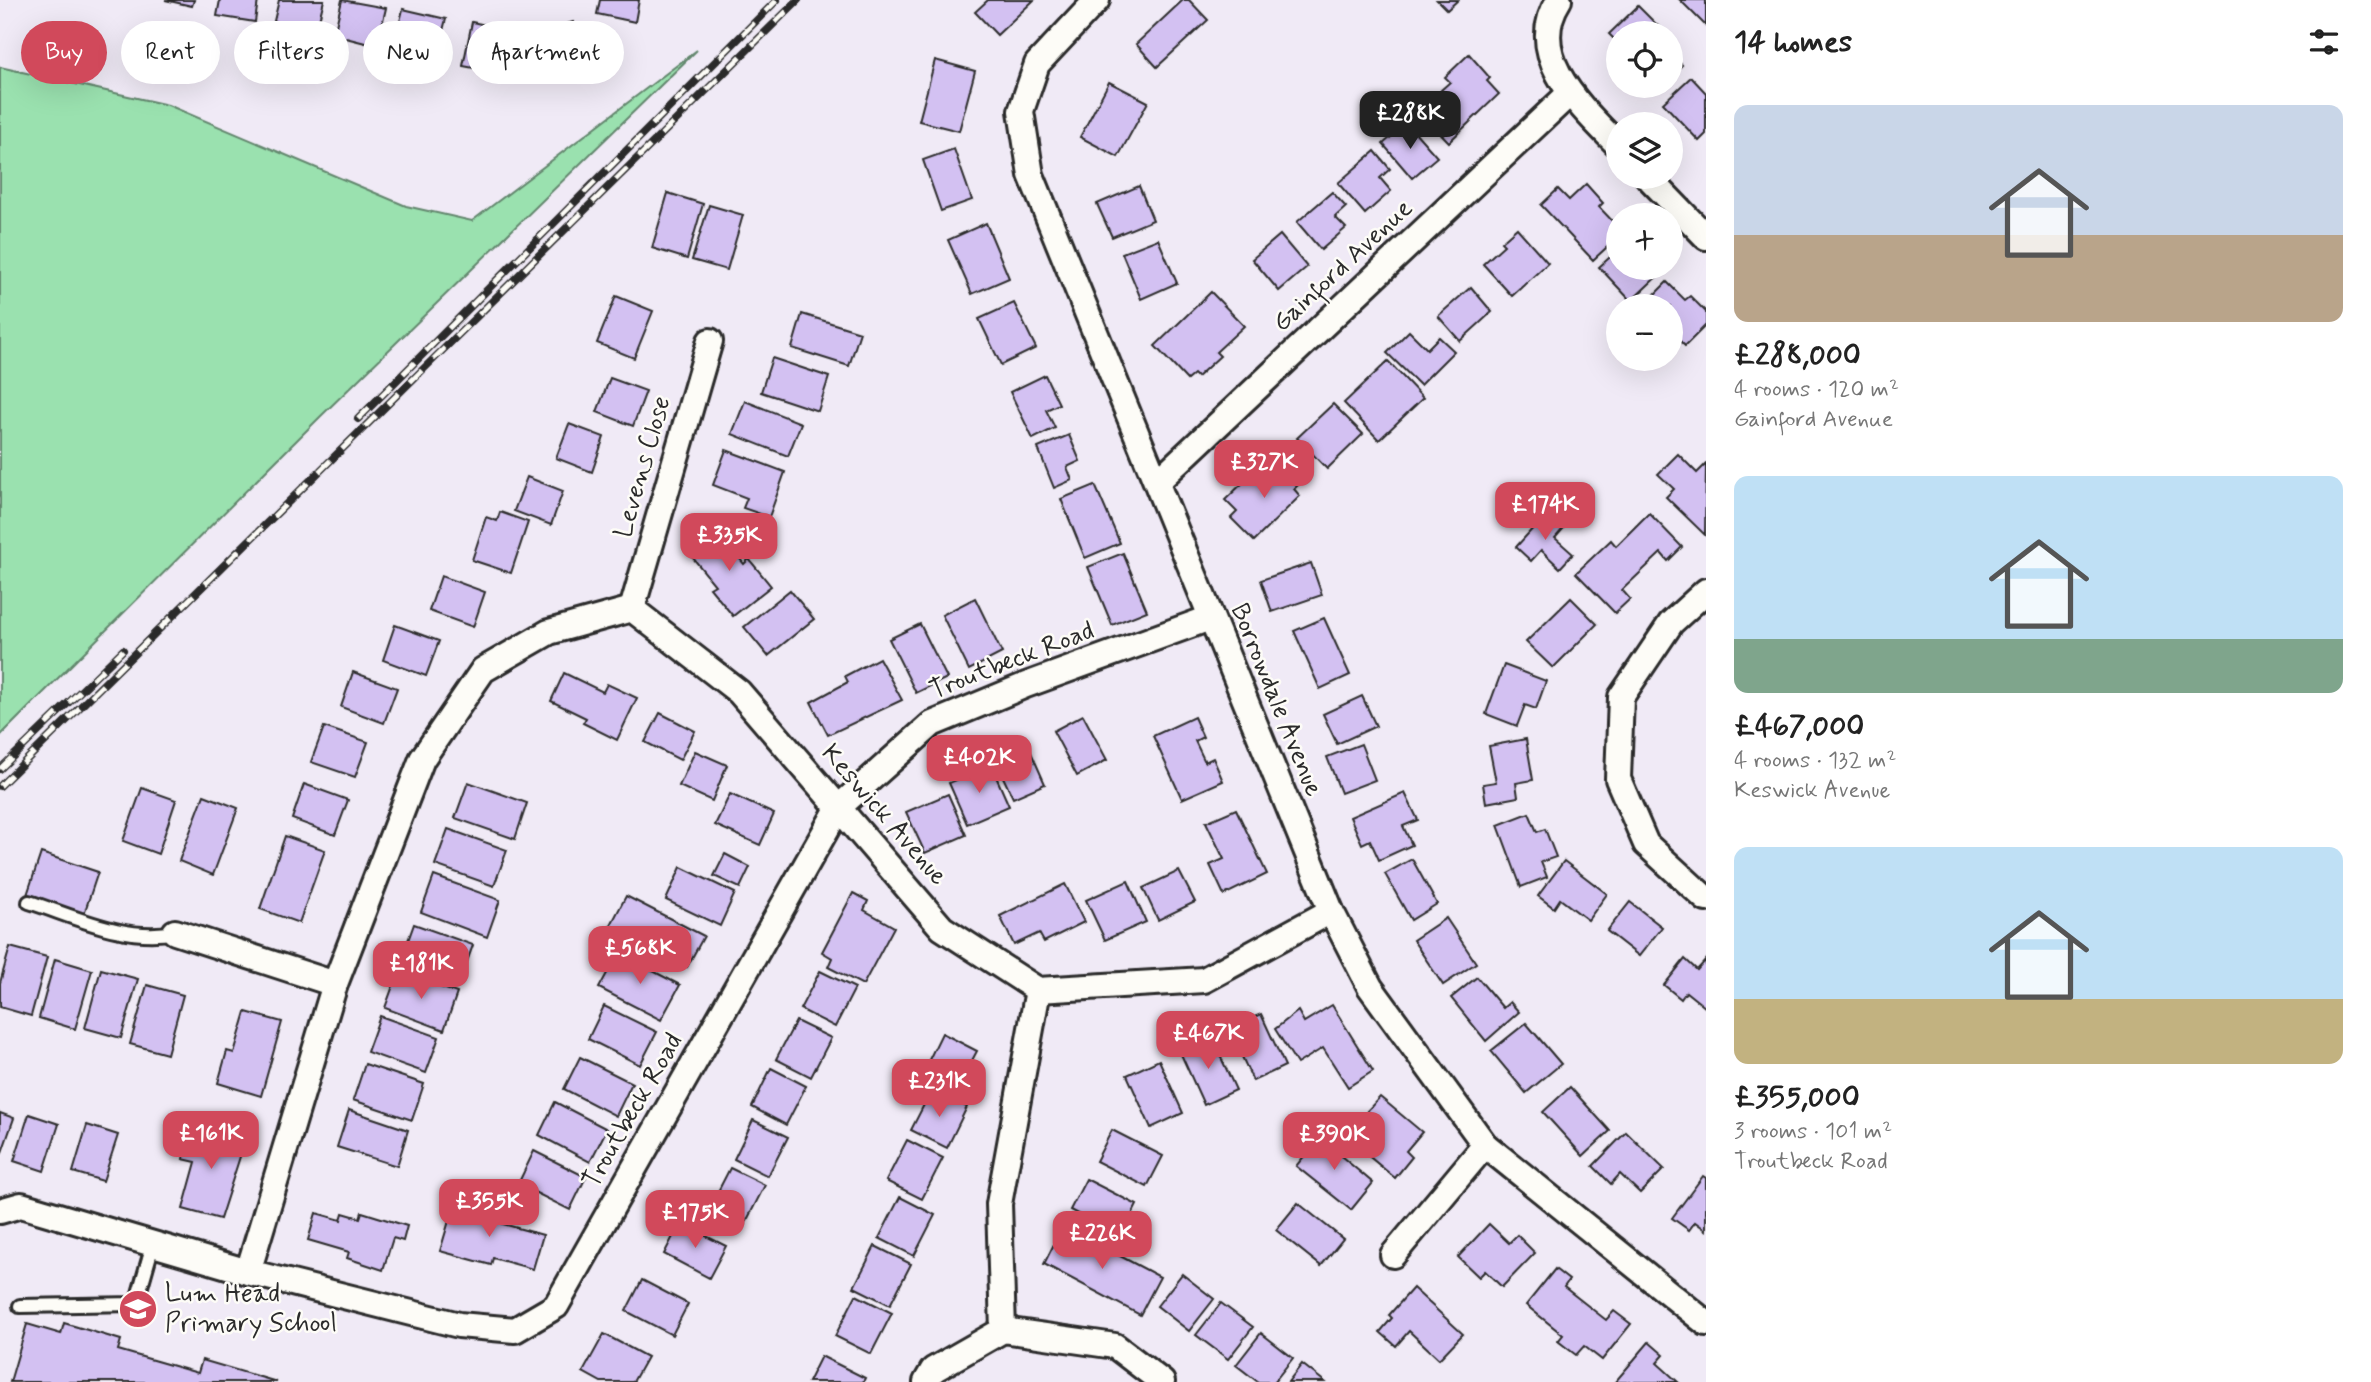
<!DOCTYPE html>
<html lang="en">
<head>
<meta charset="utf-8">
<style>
	:root { --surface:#fff; --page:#f6f6f6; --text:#222; --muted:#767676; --accent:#d1495b }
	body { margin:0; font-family:Mynerve,sans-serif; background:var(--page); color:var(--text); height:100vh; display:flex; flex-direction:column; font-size:26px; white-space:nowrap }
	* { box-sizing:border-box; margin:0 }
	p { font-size:23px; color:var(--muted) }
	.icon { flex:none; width:38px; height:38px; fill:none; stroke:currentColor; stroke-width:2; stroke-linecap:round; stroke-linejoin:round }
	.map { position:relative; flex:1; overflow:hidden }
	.panel { display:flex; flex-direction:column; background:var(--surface); width:665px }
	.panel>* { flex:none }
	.hud { position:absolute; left:21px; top:21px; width:665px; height:63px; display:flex; gap:14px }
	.controls { position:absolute; left:1606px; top:21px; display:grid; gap:14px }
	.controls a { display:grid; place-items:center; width:77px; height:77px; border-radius:50%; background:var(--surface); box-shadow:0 7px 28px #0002; font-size:35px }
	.price { position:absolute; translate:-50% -60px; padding:0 16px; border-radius:14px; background:var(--accent); color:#fff; font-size:23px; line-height:46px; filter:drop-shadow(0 2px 4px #0008) }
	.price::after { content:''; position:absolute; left:50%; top:42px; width:21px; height:16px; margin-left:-10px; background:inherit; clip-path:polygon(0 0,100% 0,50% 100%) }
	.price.selected { background:#222; color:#fff }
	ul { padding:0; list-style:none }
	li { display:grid; align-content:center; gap:14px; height:371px; padding:0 28px }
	li span { display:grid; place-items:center; height:217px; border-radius:14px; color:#555 }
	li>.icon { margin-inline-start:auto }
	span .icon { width:126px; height:126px; fill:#fffc; stroke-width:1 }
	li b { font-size:30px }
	h2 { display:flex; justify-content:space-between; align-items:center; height:84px; padding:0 28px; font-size:30px }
	.chip { padding:0 24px; border-radius:32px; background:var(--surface); box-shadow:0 7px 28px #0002; font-size:24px; line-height:63px }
	.chip.selected { background:var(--accent); color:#fff }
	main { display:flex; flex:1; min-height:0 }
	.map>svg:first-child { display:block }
</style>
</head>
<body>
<main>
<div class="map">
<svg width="1706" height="1382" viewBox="0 0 1706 1382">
	<rect width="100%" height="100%" fill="#f0eaf6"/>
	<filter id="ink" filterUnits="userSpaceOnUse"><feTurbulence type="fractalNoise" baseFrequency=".0143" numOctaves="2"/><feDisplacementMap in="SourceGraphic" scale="14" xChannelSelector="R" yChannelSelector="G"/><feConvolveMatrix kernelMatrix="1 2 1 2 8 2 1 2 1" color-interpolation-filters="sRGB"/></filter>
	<g filter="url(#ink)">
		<!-- green -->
		<polygon fill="#9ae1af" stroke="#62866d" stroke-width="2" points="697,50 320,417 0,736 0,67 168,105 406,206 472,221"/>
		<!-- building -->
		<g fill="#d3c1f2" stroke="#2b2b2b" stroke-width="2">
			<polygon points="165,0 194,0 192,6"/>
			<polygon points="220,0 258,0 255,22 217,16"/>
			<polygon points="279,0 324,0 316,32 274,21"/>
			<polygon points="342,0 386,8 377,46 334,35"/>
			<polygon points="600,0 639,0 635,22 597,14"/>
			<polygon points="988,0 1034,0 997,35 975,12"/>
			<polygon points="1183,0 1189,0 1208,20 1157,67 1136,44"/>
			<polygon points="1437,0 1458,0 1447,10"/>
			<polygon points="1680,0 1706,0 1706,26"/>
			<polygon points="1638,6 1665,33 1619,33 1619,44 1609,34"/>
			<polygon points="403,9 446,19 436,57 394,46"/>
			<polygon points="472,22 509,30 501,73 463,66"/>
			<polygon points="573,22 585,64 549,76 536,34"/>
			<polygon points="1469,54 1490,78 1487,81 1499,94 1449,142 1424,116 1446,95 1441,90 1450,82 1445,77"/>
			<polygon points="1671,54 1682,65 1671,76"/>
			<polygon points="935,60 975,71 959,131 919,121"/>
			<polygon points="1691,77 1706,93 1706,134 1699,141 1663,103"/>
			<polygon points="1109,82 1148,102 1118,157 1080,137"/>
			<polygon points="1407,123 1437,157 1412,178 1383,144"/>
			<polygon points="954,149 972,200 941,211 923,160"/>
			<polygon points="1375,151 1390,169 1380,178 1391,191 1365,214 1338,183"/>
			<polygon points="1586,184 1603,203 1599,207 1619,228 1619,236 1593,260 1541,205 1558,189 1569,200"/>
			<polygon points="1139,186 1153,220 1112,237 1097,204"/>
			<polygon points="1332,192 1346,207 1335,217 1346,228 1321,250 1297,222"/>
			<polygon points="668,193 703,204 687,259 652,248"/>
			<polygon points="709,205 743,215 727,270 692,260"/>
			<polygon points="986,223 1009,278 972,294 948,240"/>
			<polygon points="1517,228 1548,263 1512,296 1483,264 1504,245 1501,242"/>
			<polygon points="1280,235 1307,267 1279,291 1252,259"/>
			<polygon points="1158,239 1177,283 1141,299 1122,253"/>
			<polygon points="1619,249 1619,268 1660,268 1663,271 1631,301 1599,267"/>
			<polygon points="1667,282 1685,300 1690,296 1706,312 1706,325 1685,346 1671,332 1671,306 1644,305"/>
			<polygon points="1471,287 1492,312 1460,341 1438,316"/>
			<polygon points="1211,292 1244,326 1216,352 1220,356 1197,377 1194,374 1187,380 1155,346"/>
			<polygon points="616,296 653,311 634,358 597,343"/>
			<polygon points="1014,303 1036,348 1001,365 979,319"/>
			<polygon points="802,314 860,332 849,366 792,348"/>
			<polygon points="1409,331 1427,349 1439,337 1454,351 1420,385 1387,353"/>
			<polygon points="772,358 829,377 818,411 761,392"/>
			<polygon points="1388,361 1423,398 1379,440 1344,403"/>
			<polygon points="1045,375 1059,404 1046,410 1055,428 1033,439 1010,392"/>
			<polygon points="610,378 646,391 633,426 597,412"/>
			<polygon points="745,401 801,423 788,456 732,434"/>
			<polygon points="1333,404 1363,434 1327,469 1297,438"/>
			<polygon points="569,424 604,437 592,472 556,458"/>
			<polygon points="1069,435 1080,461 1067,467 1072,480 1054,488 1038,448"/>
			<polygon points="726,450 785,472 769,517 743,508 747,498 713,485"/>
			<polygon points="1678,454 1697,473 1706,464 1705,535 1666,497 1674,489 1658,474"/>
			<polygon points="1285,461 1303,480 1294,489 1300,496 1254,541 1231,518 1237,512 1225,500 1251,475 1261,485"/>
			<polygon points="527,477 563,491 551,525 514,511"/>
			<polygon points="1095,485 1120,543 1085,558 1061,499"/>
			<polygon points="500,512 528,522 511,573 472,560 486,517 497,521"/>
			<polygon points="1649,513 1682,547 1668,561 1661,553 1622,590 1630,599 1615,613 1576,573 1611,540 1616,546"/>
			<polygon points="1546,514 1563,529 1555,538 1573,554 1560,568 1541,550 1531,561 1516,547"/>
			<polygon points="717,530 744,564 749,559 771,586 733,616 710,588 715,585 688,552"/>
			<polygon points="1123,553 1147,611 1112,625 1088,567"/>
			<polygon points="1311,563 1322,595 1272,612 1261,580"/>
			<polygon points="441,576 485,592 473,627 429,611"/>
			<polygon points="790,590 814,619 768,656 744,627"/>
			<polygon points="975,598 1002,653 969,670 942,615"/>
			<polygon points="1571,598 1597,624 1553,668 1526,642"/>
			<polygon points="1324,618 1350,675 1320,689 1294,631"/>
			<polygon points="920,624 947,678 916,693 889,639"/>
			<polygon points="395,625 439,641 426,676 383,660"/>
			<polygon points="879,658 902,700 828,735 811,702 848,682 845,676"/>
			<polygon points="1504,665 1546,681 1536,709 1525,705 1517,726 1486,714"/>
			<polygon points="353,672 397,688 384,723 341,707"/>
			<polygon points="564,673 603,692 607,684 637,698 617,740 583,723 586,718 551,701"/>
			<polygon points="1362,696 1376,726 1337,744 1323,714"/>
			<polygon points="660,713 695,731 680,760 645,742"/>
			<polygon points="1083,715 1107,760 1077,776 1053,731"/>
			<polygon points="1194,717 1203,737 1195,741 1205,762 1213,758 1223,781 1182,799 1153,736"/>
			<polygon points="324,727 368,742 355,777 311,762"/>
			<polygon points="1526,739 1533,780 1516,783 1518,797 1486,803 1483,784 1496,782 1489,746"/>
			<polygon points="1026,741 1045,784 1013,798 993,756"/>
			<polygon points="1361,744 1375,780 1341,793 1327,757"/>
			<polygon points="695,751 727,765 712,801 679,786"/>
			<polygon points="991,765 1009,806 967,824 949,783"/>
			<polygon points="468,782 527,803 515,839 455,818"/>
			<polygon points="304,784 348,800 335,835 292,819"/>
			<polygon points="142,788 176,800 158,854 123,841"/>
			<polygon points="1405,793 1418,820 1403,826 1412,845 1379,860 1370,840 1362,844 1350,817"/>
			<polygon points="730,794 774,814 760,845 715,825"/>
			<polygon points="948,794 966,835 925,853 906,812"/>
			<polygon points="204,795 238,808 213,875 179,861"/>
			<polygon points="1236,809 1267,874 1224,895 1210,865 1224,859 1206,822"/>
			<polygon points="1529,813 1537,832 1545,829 1556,857 1541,862 1547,877 1521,887 1498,825"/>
			<polygon points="448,829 507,850 494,886 435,865"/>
			<polygon points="285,836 325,850 299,923 260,909"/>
			<polygon points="41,853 98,872 84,914 27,895"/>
			<polygon points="725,854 750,867 740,888 714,876"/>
			<polygon points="1412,859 1437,904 1411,920 1385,874"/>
			<polygon points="1564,861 1607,894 1588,920 1560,899 1554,908 1538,896"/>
			<polygon points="681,867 735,893 720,926 666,900"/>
			<polygon points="1179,871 1195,902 1158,920 1143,888"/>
			<polygon points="434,876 500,900 487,937 421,912"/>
			<polygon points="1128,881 1146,922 1105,940 1086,900"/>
			<polygon points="1065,884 1084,922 1044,942 1039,933 1014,945 1000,916"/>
			<polygon points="853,893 868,901 864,910 894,927 863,985 828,967 832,958 822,952"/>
			<polygon points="626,896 704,936 687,967 668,958 662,970 603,940"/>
			<polygon points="1630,902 1662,927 1639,956 1607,931"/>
			<polygon points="1446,918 1476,963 1443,985 1413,940"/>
			<polygon points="414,924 473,945 460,981 401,960"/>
			<polygon points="10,947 47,957 31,1016 0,1007 0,983"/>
			<polygon points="618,953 680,985 661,1020 599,988"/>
			<polygon points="55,959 92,970 75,1029 39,1018"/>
			<polygon points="1685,959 1697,970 1706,960 1706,1008 1686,992 1681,999 1664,985"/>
			<polygon points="101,969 138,979 121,1038 85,1028"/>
			<polygon points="820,971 855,988 835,1027 800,1009"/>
			<polygon points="398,972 457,993 444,1030 385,1008"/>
			<polygon points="1477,977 1503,1008 1510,1002 1519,1012 1486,1041 1451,998"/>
			<polygon points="147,985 183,995 167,1054 130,1044"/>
			<polygon points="1332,1005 1373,1071 1348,1087 1323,1048 1297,1064 1275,1029 1298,1011 1304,1022"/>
			<polygon points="604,1006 657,1032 640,1065 588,1039"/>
			<polygon points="246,1012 282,1022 261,1096 218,1083 227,1051 234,1053"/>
			<polygon points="1261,1014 1285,1066 1253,1081 1229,1028"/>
			<polygon points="380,1016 439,1037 426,1073 367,1052"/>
			<polygon points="796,1021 831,1038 811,1077 776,1059"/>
			<polygon points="1526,1023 1561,1064 1526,1093 1491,1051"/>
			<polygon points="942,1033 977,1051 957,1089 923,1072"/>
			<polygon points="1212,1038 1236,1090 1204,1105 1180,1052"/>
			<polygon points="580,1057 632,1083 616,1116 564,1089"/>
			<polygon points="1159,1060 1183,1113 1151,1128 1127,1075"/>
			<polygon points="365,1064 424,1084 412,1120 353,1100"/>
			<polygon points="771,1068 806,1086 786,1125 752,1107"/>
			<polygon points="1570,1087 1610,1131 1583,1156 1543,1112"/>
			<polygon points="932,1089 967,1107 947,1148 911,1130"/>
			<polygon points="1380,1097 1422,1132 1406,1151 1412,1157 1395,1178 1359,1148 1380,1122 1367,1111"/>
			<polygon points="555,1102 607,1129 590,1162 539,1135"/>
			<polygon points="349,1110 408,1130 397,1166 337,1147"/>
			<polygon points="0,1113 14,1118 0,1158"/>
			<polygon points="29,1114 59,1124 44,1171 14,1161"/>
			<polygon points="753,1120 788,1137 768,1176 734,1159"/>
			<polygon points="87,1125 118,1135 103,1181 73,1172"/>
			<polygon points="192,1127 245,1141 220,1219 183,1209 196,1162 183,1159"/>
			<polygon points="1112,1130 1163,1156 1147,1187 1096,1161"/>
			<polygon points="1324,1132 1341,1145 1335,1151 1373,1183 1351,1210 1296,1166"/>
			<polygon points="1626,1132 1664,1169 1640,1193 1620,1174 1611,1184 1593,1166"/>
			<polygon points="907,1140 943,1158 922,1199 886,1181"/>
			<polygon points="534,1151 586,1177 570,1210 518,1184"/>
			<polygon points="730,1168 765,1185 745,1224 710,1207"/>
			<polygon points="1703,1176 1706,1178 1706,1230 1695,1222 1689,1230 1672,1218"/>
			<polygon points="1086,1179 1137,1205 1121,1237 1070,1210"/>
			<polygon points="900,1197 935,1215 914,1256 879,1238"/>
			<polygon points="1298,1203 1343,1239 1321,1266 1276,1230"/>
			<polygon points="454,1204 504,1218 503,1224 543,1235 533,1269 493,1258 491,1265 440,1251"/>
			<polygon points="362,1212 407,1226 403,1241 393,1238 383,1270 347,1258 349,1252 308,1240 316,1213 341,1220 343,1213 360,1218"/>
			<polygon points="680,1223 726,1246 709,1278 664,1254"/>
			<polygon points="1489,1224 1509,1243 1517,1235 1535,1253 1502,1287 1485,1271 1479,1277 1458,1257"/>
			<polygon points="1063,1226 1160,1277 1140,1315 1044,1264"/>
			<polygon points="875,1246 911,1264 890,1305 854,1287"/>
			<polygon points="1555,1269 1569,1280 1564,1287 1606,1320 1614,1311 1631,1324 1602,1360 1584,1346 1576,1355 1558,1341 1563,1335 1526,1305"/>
			<polygon points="1182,1274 1214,1299 1189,1331 1157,1306"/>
			<polygon points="642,1280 688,1304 672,1335 626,1311"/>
			<polygon points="1413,1288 1463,1334 1439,1359 1409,1331 1396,1346 1380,1332 1392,1318 1389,1315"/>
			<polygon points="856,1295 892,1313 871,1354 835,1336"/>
			<polygon points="1221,1303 1253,1327 1228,1359 1196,1335"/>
			<polygon points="64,1323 121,1340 118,1350 198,1373 202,1360 277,1382 10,1382 27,1324 61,1334"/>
			<polygon points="1261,1333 1293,1358 1274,1382 1258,1382 1236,1365"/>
			<polygon points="604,1334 647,1357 633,1382 601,1382 583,1372"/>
			<polygon points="1649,1342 1664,1355 1657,1363 1678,1382 1615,1382"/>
			<polygon points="821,1356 865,1378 863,1382 808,1382"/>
			<polygon points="1302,1364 1325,1382 1288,1382"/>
		</g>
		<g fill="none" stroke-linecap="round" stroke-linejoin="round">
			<!-- service casing -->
			<g stroke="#2b2b2b" stroke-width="18">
				<g id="service">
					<path d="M29,902c47,15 96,40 146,30"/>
					<polyline points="20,1306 136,1304 153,1244"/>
				</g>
			</g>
			<!-- minor casing -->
			<g stroke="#2b2b2b" stroke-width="30">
				<g id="minor">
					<polyline points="1097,0 1037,64 1021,111 1031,175 1331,911 1370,987 1485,1145 1706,1323"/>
					<path d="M1559,0c-36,56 24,109 60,146"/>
					<polyline points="1648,177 1706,237"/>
					<polyline points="1158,481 1569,94"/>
					<polyline points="1706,591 1671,623 1621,697 1618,779 1646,844 1706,899"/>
					<polyline points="632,609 710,341"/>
					<polyline points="175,932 335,984"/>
					<polyline points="0,1211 21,1205 248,1272 459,1325 515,1330 556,1306 839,807 932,724 1026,685 1210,618"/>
					<polyline points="1393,1255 1485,1145"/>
					<polyline points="248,1272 335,984 422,759 483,670 549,632 632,609 739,692 942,928 1038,990 1204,980 1331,911"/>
					<polyline points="1003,1330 999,1204 1038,990"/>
					<polyline points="926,1382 933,1370 1003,1330 1115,1346 1162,1382"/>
				</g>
			</g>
			<!-- service -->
			<use href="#service" stroke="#fdfcf7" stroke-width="12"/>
			<!-- minor -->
			<use href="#minor" stroke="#fdfcf7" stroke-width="24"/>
			<!-- rail casing -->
			<g stroke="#2b2b2b" stroke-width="8">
				<g id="rail">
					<polyline points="358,419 777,0"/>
					<polyline points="0,769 123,650"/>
					<polyline points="0,786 798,0"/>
				</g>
			</g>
			<!-- rail -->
			<use href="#rail" stroke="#fdfcf7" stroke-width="5" stroke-dasharray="16" stroke-linecap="butt"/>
		</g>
	</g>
	<!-- icons -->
	<defs>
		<g id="school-disc" transform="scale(2.0125)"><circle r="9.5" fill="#d1495b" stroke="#fdfcf7"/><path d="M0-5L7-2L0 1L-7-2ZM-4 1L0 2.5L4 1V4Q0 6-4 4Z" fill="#fff"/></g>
	</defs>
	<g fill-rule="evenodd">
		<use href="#school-disc" x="138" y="1309"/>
	</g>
	<g text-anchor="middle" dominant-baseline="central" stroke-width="5" stroke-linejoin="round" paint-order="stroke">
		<!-- street labels -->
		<g font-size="26" fill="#2b2b2b" stroke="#fdfcf7">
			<text transform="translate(1343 266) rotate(-43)">Gainford Avenue</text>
			<text transform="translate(643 467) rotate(-74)">Levens Close</text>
			<text transform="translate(1012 661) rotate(-21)">Troutbeck Road</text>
			<text transform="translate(1276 700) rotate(68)">Borrowdale Avenue</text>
			<text transform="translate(884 815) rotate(49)">Keswick Avenue</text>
			<text transform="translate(633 1111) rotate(-60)">Troutbeck Road</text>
		</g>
		<!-- poi labels -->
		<g font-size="26" fill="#2b2b2b" stroke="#fdfcf7" text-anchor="start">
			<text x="165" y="1294">Lum Head<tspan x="165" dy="30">Primary School</tspan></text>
		</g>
	</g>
</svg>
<div class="controls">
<a><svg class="icon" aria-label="locate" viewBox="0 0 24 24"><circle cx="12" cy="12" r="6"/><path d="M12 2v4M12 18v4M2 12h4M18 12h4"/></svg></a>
<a><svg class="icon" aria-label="layers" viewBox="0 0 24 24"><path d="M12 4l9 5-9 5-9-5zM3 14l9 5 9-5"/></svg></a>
<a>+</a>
<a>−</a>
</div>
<b class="price selected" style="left:1410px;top:151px">£288K</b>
<b class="price" style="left:1264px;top:500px">£327K</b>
<b class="price" style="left:1545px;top:542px">£174K</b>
<b class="price" style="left:729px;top:573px">£335K</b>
<b class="price" style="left:979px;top:795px">£402K</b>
<b class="price" style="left:640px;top:986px">£568K</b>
<b class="price" style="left:421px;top:1001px">£181K</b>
<b class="price" style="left:1208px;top:1071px">£467K</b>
<b class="price" style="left:939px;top:1119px">£231K</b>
<b class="price" style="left:211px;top:1171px">£161K</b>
<b class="price" style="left:1334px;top:1172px">£390K</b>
<b class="price" style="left:489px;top:1239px">£355K</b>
<b class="price" style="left:695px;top:1250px">£175K</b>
<b class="price" style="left:1102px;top:1271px">£226K</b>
<div class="hud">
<a class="chip selected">Buy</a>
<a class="chip">Rent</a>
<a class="chip">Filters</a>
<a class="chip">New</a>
<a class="chip">Apartment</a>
</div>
</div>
<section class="panel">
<h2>14 homes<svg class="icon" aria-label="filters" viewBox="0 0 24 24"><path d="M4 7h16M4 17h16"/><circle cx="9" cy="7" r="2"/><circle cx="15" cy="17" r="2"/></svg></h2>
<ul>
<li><span style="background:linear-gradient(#c9d6e8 60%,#b9a48a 0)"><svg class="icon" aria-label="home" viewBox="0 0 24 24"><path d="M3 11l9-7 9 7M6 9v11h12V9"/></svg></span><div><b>£288,000</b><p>4 rooms · 120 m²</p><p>Gainford Avenue</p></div></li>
<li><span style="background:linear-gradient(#bfe0f5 75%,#7fa58c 0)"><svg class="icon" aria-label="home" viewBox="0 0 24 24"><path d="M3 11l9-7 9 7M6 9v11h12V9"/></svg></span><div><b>£467,000</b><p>4 rooms · 132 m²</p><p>Keswick Avenue</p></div></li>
<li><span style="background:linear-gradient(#bfe0f5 70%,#c2b280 0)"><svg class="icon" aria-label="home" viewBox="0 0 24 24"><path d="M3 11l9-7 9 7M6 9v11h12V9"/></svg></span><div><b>£355,000</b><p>3 rooms · 101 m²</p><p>Troutbeck Road</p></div></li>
</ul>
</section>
</main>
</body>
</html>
